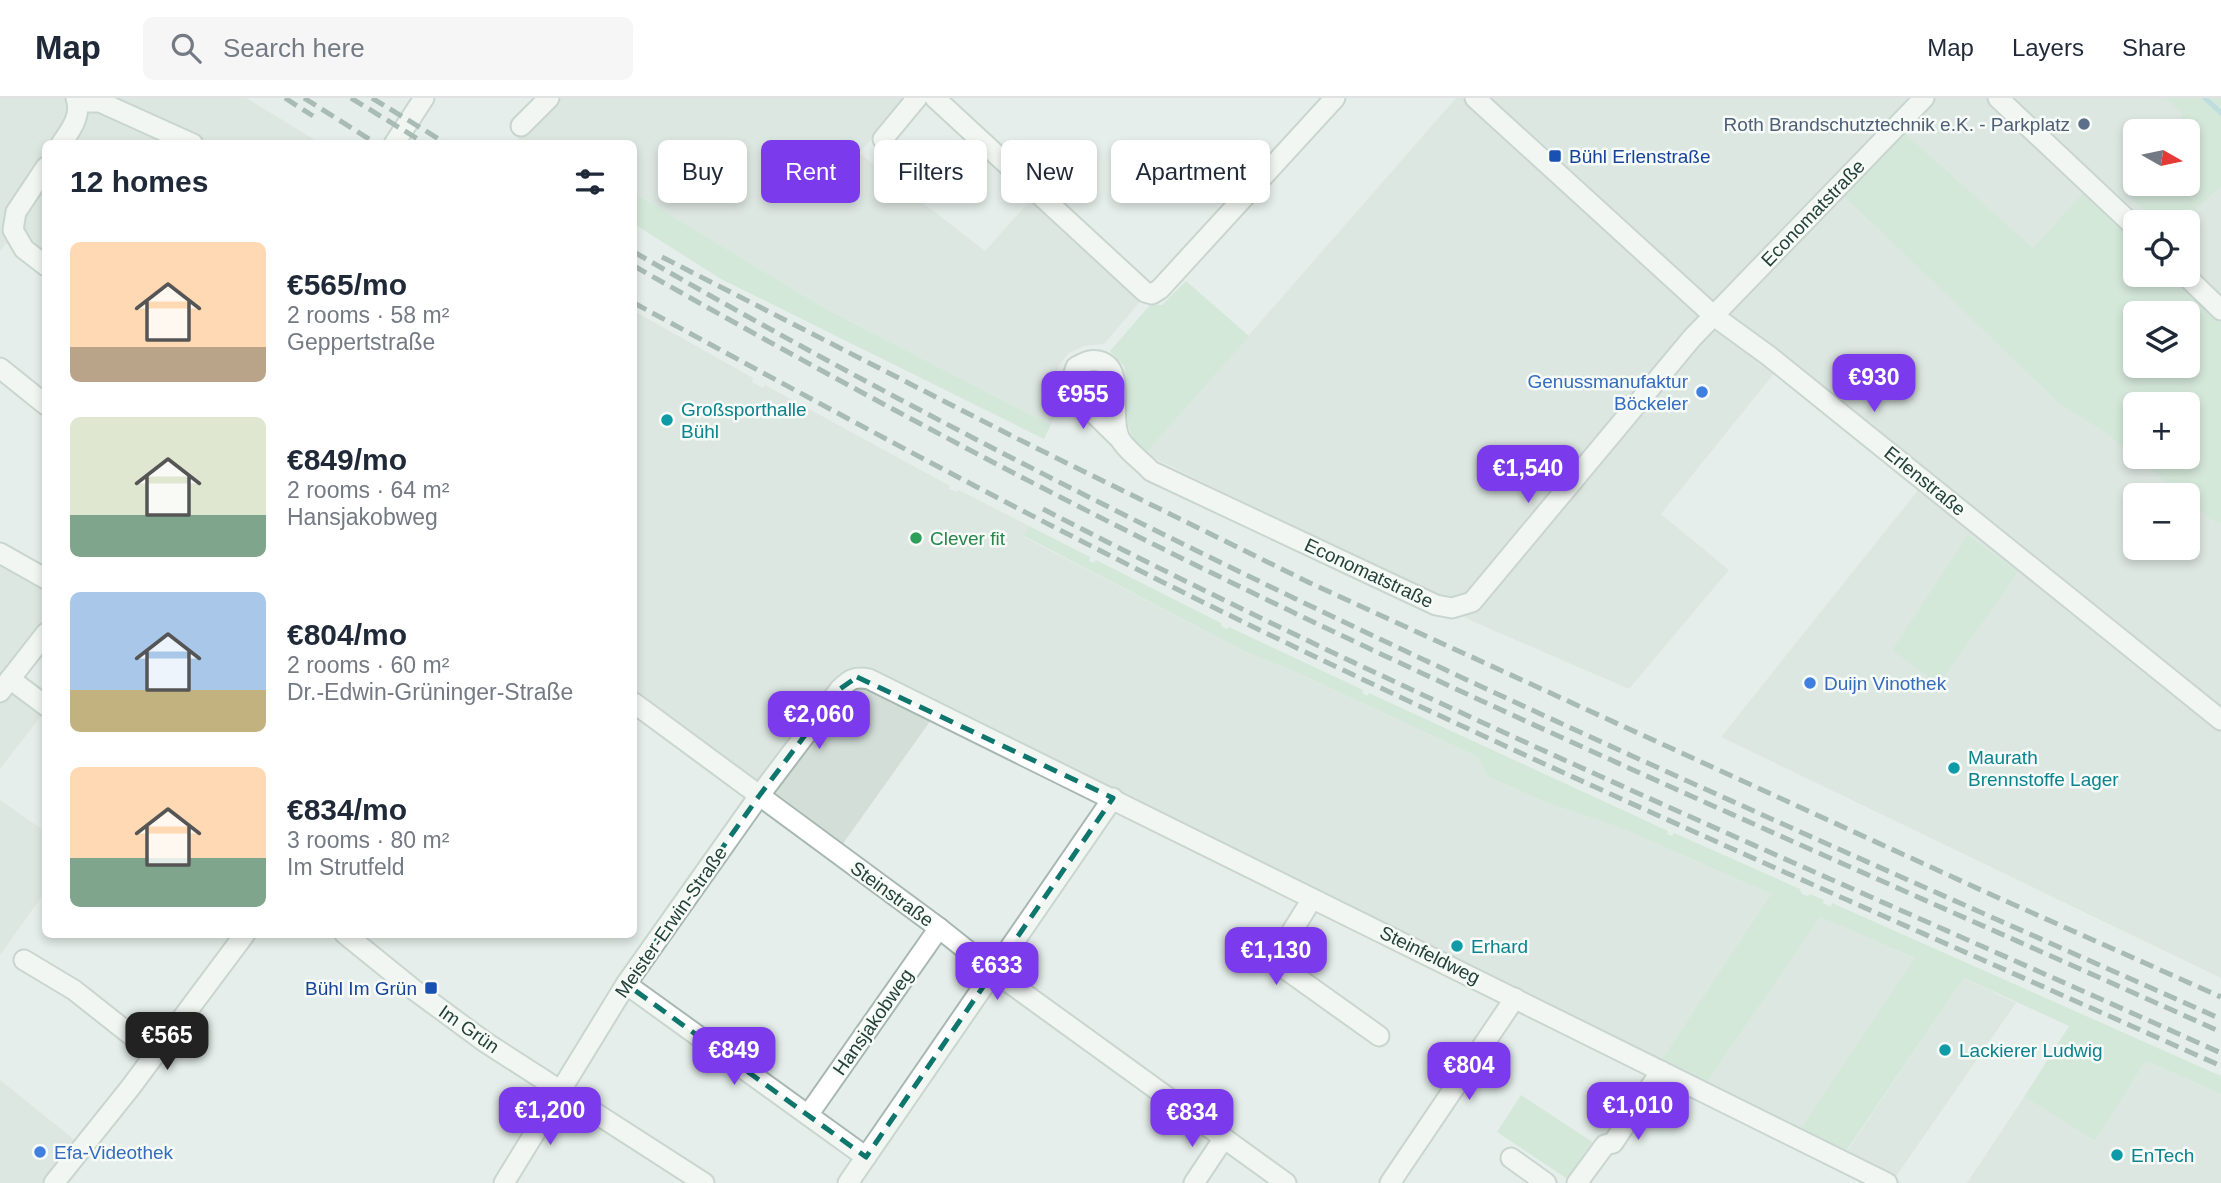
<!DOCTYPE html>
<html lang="en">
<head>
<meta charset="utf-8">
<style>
	:root { --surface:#fff; --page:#f6f6f7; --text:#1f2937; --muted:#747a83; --line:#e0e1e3; --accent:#7c3aed }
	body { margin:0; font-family:Arial,sans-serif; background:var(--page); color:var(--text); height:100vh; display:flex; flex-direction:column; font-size:26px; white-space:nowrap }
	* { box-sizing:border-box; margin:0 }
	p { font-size:23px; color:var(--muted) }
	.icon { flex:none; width:38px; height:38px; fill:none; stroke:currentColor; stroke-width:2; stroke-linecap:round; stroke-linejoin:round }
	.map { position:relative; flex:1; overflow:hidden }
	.sheet { position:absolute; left:42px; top:42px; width:595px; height:798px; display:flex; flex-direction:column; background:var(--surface); border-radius:10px; box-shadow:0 4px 10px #0003 }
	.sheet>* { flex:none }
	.top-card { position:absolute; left:658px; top:42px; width:665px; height:63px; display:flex; gap:14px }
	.needle { width:46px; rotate:99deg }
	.fabs { position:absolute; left:2123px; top:21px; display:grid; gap:14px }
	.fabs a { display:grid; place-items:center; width:77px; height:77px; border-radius:10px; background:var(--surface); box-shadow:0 4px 10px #0003; font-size:35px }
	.price { position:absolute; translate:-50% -60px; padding:0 16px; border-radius:14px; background:var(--accent); color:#fff; font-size:23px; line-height:46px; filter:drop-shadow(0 2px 4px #0008) }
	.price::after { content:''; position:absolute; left:50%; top:42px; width:21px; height:16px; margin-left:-10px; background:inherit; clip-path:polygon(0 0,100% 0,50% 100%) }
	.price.active { background:#222; color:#fff }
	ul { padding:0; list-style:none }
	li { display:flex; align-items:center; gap:21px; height:175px; padding:0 28px }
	li span { display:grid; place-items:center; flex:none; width:196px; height:140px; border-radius:10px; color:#555 }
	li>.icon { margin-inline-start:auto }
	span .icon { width:84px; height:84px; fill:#fffc; stroke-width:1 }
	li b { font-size:30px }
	h2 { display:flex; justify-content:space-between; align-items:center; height:84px; padding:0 28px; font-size:30px }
	.tag { padding:0 24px; border-radius:10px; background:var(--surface); box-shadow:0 4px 10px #0003; font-size:24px; line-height:63px }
	.tag.active { background:var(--accent); color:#fff }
	header { display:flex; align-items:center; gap:42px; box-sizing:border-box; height:98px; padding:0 35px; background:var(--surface); border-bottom:2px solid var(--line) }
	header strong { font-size:33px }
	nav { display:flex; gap:38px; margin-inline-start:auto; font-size:24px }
	.search { width:490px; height:63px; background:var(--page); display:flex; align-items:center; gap:18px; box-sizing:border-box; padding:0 24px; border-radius:10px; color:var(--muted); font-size:26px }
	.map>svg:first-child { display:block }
</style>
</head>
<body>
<header>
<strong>Map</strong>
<div class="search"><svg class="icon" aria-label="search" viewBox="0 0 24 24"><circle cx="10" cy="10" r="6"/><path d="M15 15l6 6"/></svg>Search here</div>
<nav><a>Map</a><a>Layers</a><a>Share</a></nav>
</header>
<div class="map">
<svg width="2221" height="1085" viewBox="0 0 2221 1085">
	<rect width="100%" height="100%" fill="#e5eeea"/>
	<!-- built -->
	<g fill="#d3ded9" fill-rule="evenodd">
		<polygon points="0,0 246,0 320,45 46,46 45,178 7,145 0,153"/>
		<polygon points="557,0 909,0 859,55 985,153 1033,99 1143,200 1104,246 1084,248 1069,255 1059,267 1054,284 1060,306 1051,327 826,211 634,95 634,46 517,46 519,38"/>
		<path d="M1456,0h765v880l-500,-241 198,-248 -143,-118 -115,143 68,56 -100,119 -157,-68 -122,-68 -205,-99zM2135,33h53v53h-53zM2135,124h53v53h-53zM2135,215h53v53h-53zM2135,306h53v53h-53zM2135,397h53v53h-53z"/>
		<polygon points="634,213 753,280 752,284 763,290 765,287 950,388 949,391 957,394 959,392 1029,428 1024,439 1250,556 1296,574 1478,659 1487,678 1547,705 1621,730 1771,796 1661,962 1707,985 1820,818 1916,861 1799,1033 1845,1056 1964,880 2016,905 1895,1080 1902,1085 1866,1085 936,615 837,754 634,605"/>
		<polygon points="0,459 46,486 45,543 10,590 45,613 0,671"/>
		<polygon points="0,702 46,734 45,794 0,857"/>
		<polygon points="2146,963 2221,996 2221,1085 1967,1085 2024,999 2095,1043"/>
		<polygon points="0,982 86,1051 60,1085 0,1085"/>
	</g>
	<!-- green -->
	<g fill="#bedfc8" fill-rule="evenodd">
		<polygon points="2165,0 2221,0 2221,88 2183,124 2156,124 2120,89 2135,72 2135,86 2188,86 2188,33 2169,33 2183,17"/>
		<path d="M1903,34l130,116 51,-56 51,49v34h35l51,48v201l-11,-5 -22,-19v-5h-7l-75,-62 -47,-30 -216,-208zM2135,215h53v53h-53zM2135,306h53v53h-53z"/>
		<polygon points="634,95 826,211 1051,327 1044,341 721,181 634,126"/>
		<path d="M1186,183l63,55 -104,118c-29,-31 -13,-52 -21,-88l-14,-15 40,-46h12z"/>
		<polygon points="1029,428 1090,459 1089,463 1094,465 1096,462 1221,525 1221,528 1227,531 1229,529 1363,592 1362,595 1367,598 1369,595 1668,733 1667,736 1672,738 1674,735 1800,791 1802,796 1808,798 1810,796 1824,802 1823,805 1831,809 1832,805 2221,978 2221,996 2146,963 2095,1043 2024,999 2069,928 1964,880 1844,1056 1799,1033 1915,860 1820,819 1706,986 1661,962 1771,796 1621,730 1547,705 1487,678 1478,659 1296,574 1250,556 1024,438"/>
		<polygon points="1968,437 2018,474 1939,586 1892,552"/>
		<polygon points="1521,997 1597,1047 1572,1084 1497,1034"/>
	</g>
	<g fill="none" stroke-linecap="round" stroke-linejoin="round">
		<!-- stream -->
		<polyline stroke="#8dc8d3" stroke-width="5" points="2205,0 2221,15"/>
		<!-- minor casing -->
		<g stroke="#a7b7b1" stroke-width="23">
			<g id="minor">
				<polyline points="935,0 1145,194 1152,196 1160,191 1335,0"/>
				<polyline points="1475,0 1714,218 1769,258 2221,622"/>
				<polyline points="1998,0 2135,129"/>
				<polyline points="78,4 100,4 193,46"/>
				<polyline points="521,28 549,0"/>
				<polyline points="883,41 917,0"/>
				<path d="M61,46c10,-14 21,-29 15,-46"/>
				<polyline points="394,46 424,0"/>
				<polyline points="46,69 16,114 13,132 24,151 46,168"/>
				<polyline points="2185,177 2221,212"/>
				<polyline points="0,270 46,307"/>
				<path d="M1120,341l-45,-44 -5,-9 6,-19c9,-5 16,-9 26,-5 24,10 6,56 18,77 6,11 22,22 31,32l285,134 16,3 20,-6 220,-264 232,-240"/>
				<polyline points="0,455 46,481"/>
				<polyline points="10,581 46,608"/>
				<polyline points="0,594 46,535"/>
				<polyline points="634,605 939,830 993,873 1286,1085"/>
				<polyline points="1312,801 1281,851 1282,861 1288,873 1379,938"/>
				<polyline points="345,836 413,891 485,944 704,1085"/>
				<polyline points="24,862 74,892 155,956"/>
				<polyline points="626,886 866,1059"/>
				<polyline points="808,1017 939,830"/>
				<polyline points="1511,1060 1546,1085"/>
				<polyline points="54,1085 130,990 245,836"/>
				<path d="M504,1085l122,-199 133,-188 81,-107c10,-10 15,-13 29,-10l1018,504"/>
				<polyline points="848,1085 1113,700"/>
				<polyline points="1194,1085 1224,1040"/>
				<polyline points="1390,1085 1515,900"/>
				<polyline points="1577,1085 1605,1047 1613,1045 1661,973"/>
			</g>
		</g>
		<!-- minor -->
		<use href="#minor" stroke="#fff" stroke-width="19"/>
		<!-- rail -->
		<g stroke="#5f7c75" stroke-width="5" stroke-dasharray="14 7" stroke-linecap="butt">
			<polyline points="285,0 313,18"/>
			<polyline points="304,0 377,46"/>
			<polyline points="351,0 426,46"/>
			<polyline points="372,0 447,46"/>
			<path d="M634,154c509,295 1050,528 1587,767"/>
			<polyline points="662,159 1016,340 1310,485 1981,792 2221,899"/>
			<path d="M634,168c169,96 341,189 515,276 352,175 714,329 1072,490"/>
			<path d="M634,205c155,84 311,169 469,249 365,186 744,346 1118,514"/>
			<path d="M1043,411c384,199 784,366 1178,544"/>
		</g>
	</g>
	<!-- marked area -->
	<path d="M0 0H2221V1085H0ZM857,579l256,121 -247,359 -240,-173 133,-188 81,-107z" fill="#e5eeea" fill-opacity=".55" fill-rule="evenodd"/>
	<path fill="none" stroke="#0f766e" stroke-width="5" stroke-dasharray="14 9" stroke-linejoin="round" d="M857,579l256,121 -247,359 -240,-173 133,-188 81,-107z"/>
	<!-- markers -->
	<circle fill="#5c6f8a" stroke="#f6fbf8" stroke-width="2.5" cx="2084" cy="26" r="7"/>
	<g fill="#1a4fb4" stroke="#f6fbf8" stroke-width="2.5">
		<rect x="1548" y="51" width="14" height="14" rx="3.5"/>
		<rect x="424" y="883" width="14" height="14" rx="3.5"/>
	</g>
	<g fill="#3f7fe0" stroke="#f6fbf8" stroke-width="2.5">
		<circle cx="1702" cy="294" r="7"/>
		<circle cx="1810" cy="585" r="7"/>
		<circle cx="40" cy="1054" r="7"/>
	</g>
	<g fill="#0f9aa8" stroke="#f6fbf8" stroke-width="2.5">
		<circle cx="667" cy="322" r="7"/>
		<circle cx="1954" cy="670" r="7"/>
		<circle cx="1457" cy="848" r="7"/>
		<circle cx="1945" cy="952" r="7"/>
		<circle cx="2117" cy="1057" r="7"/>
	</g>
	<circle fill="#2e9e5b" stroke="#f6fbf8" stroke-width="2.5" cx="916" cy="440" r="7"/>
	<g text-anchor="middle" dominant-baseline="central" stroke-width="5" stroke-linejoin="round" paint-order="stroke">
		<!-- service labels -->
		<g font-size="19" fill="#4e5e75" stroke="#f6fbf8" text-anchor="end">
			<text x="2070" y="26">Roth Brandschutztechnik e.K. - Parkplatz</text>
		</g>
		<!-- transit labels -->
		<g font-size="19" fill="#164399" stroke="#f6fbf8" text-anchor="start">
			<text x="1569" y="58">Bühl Erlenstraße</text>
			<text x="417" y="890" text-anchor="end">Bühl Im Grün</text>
		</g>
		<!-- street labels -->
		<g font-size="19" fill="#244139" stroke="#f6fbf8">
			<text transform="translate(1813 115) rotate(-46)">Economatstraße</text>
			<text transform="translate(1925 383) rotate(39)">Erlenstraße</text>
			<text transform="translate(1369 475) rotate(25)">Economatstraße</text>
			<text transform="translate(892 796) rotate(36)">Steinstraße</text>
			<text transform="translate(671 824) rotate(-55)">Meister-Erwin-Straße</text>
			<text transform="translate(1430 857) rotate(26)">Steinfeldweg</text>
			<text transform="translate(873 924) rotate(-55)">Hansjakobweg</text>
			<text transform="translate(469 931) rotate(35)">Im Grün</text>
		</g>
		<!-- shop labels -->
		<g font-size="19" fill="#366cbe" stroke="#f6fbf8" text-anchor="start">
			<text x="1688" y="283" text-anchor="end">Genussmanufaktur<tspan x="1688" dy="22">Böckeler</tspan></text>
			<text x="1824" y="585">Duijn Vinothek</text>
			<text x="54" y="1054">Efa-Videothek</text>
		</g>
		<!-- culture labels -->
		<g font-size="19" fill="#0d838f" stroke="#f6fbf8" text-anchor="start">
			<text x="681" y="311">Großsporthalle<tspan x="681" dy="22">Bühl</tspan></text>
			<text x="1968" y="659">Maurath<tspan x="1968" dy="22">Brennstoffe Lager</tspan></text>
			<text x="1471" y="848">Erhard</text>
			<text x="1959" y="952">Lackierer Ludwig</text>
			<text x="2131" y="1057">EnTech</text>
		</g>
		<!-- leisure labels -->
		<g font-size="19" fill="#27864d" stroke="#f6fbf8" text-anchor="start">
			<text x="930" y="440">Clever fit</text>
		</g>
	</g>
</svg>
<div class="fabs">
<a><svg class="needle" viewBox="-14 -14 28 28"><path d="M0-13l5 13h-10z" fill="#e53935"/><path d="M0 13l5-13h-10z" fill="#747a83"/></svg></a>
<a><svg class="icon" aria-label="locate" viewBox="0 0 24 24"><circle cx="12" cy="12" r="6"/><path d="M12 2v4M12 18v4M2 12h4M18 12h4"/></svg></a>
<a><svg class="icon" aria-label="layers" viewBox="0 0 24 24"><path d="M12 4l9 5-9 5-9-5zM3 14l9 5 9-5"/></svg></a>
<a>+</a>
<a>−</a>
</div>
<b class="price" style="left:1874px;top:316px">€930</b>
<b class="price" style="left:1083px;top:333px">€955</b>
<b class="price" style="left:1528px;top:407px">€1,540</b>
<b class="price" style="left:819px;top:653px">€2,060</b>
<b class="price" style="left:1276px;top:889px">€1,130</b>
<b class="price" style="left:997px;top:904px">€633</b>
<b class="price active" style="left:167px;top:974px">€565</b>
<b class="price" style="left:734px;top:989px">€849</b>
<b class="price" style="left:1469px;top:1004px">€804</b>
<b class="price" style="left:1638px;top:1044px">€1,010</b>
<b class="price" style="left:550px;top:1049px">€1,200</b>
<b class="price" style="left:1192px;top:1051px">€834</b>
<div class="top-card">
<a class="tag">Buy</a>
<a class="tag active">Rent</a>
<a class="tag">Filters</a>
<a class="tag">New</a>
<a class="tag">Apartment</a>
</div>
<section class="sheet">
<h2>12 homes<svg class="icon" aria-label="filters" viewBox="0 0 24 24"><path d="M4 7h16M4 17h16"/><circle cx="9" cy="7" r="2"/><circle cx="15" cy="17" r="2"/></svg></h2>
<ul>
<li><span style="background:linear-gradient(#ffd9b3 75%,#b9a48a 0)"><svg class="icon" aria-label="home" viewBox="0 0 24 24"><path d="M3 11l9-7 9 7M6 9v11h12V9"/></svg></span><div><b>€565/mo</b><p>2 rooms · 58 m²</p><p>Geppertstraße</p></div></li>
<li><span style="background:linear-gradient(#dfe7d0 70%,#7fa58c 0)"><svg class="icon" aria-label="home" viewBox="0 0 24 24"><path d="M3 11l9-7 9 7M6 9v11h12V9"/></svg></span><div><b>€849/mo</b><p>2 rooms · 64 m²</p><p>Hansjakobweg</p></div></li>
<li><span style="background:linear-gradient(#a9c7e8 70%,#c2b280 0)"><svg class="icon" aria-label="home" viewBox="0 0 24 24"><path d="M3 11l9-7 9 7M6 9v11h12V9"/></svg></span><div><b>€804/mo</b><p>2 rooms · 60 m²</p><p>Dr.-Edwin-Grüninger-Straße</p></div></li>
<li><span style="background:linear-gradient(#ffd9b3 65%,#7fa58c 0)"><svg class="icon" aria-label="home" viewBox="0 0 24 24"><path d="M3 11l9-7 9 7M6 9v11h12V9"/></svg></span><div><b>€834/mo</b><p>3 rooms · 80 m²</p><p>Im Strutfeld</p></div></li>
</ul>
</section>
</div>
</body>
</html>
